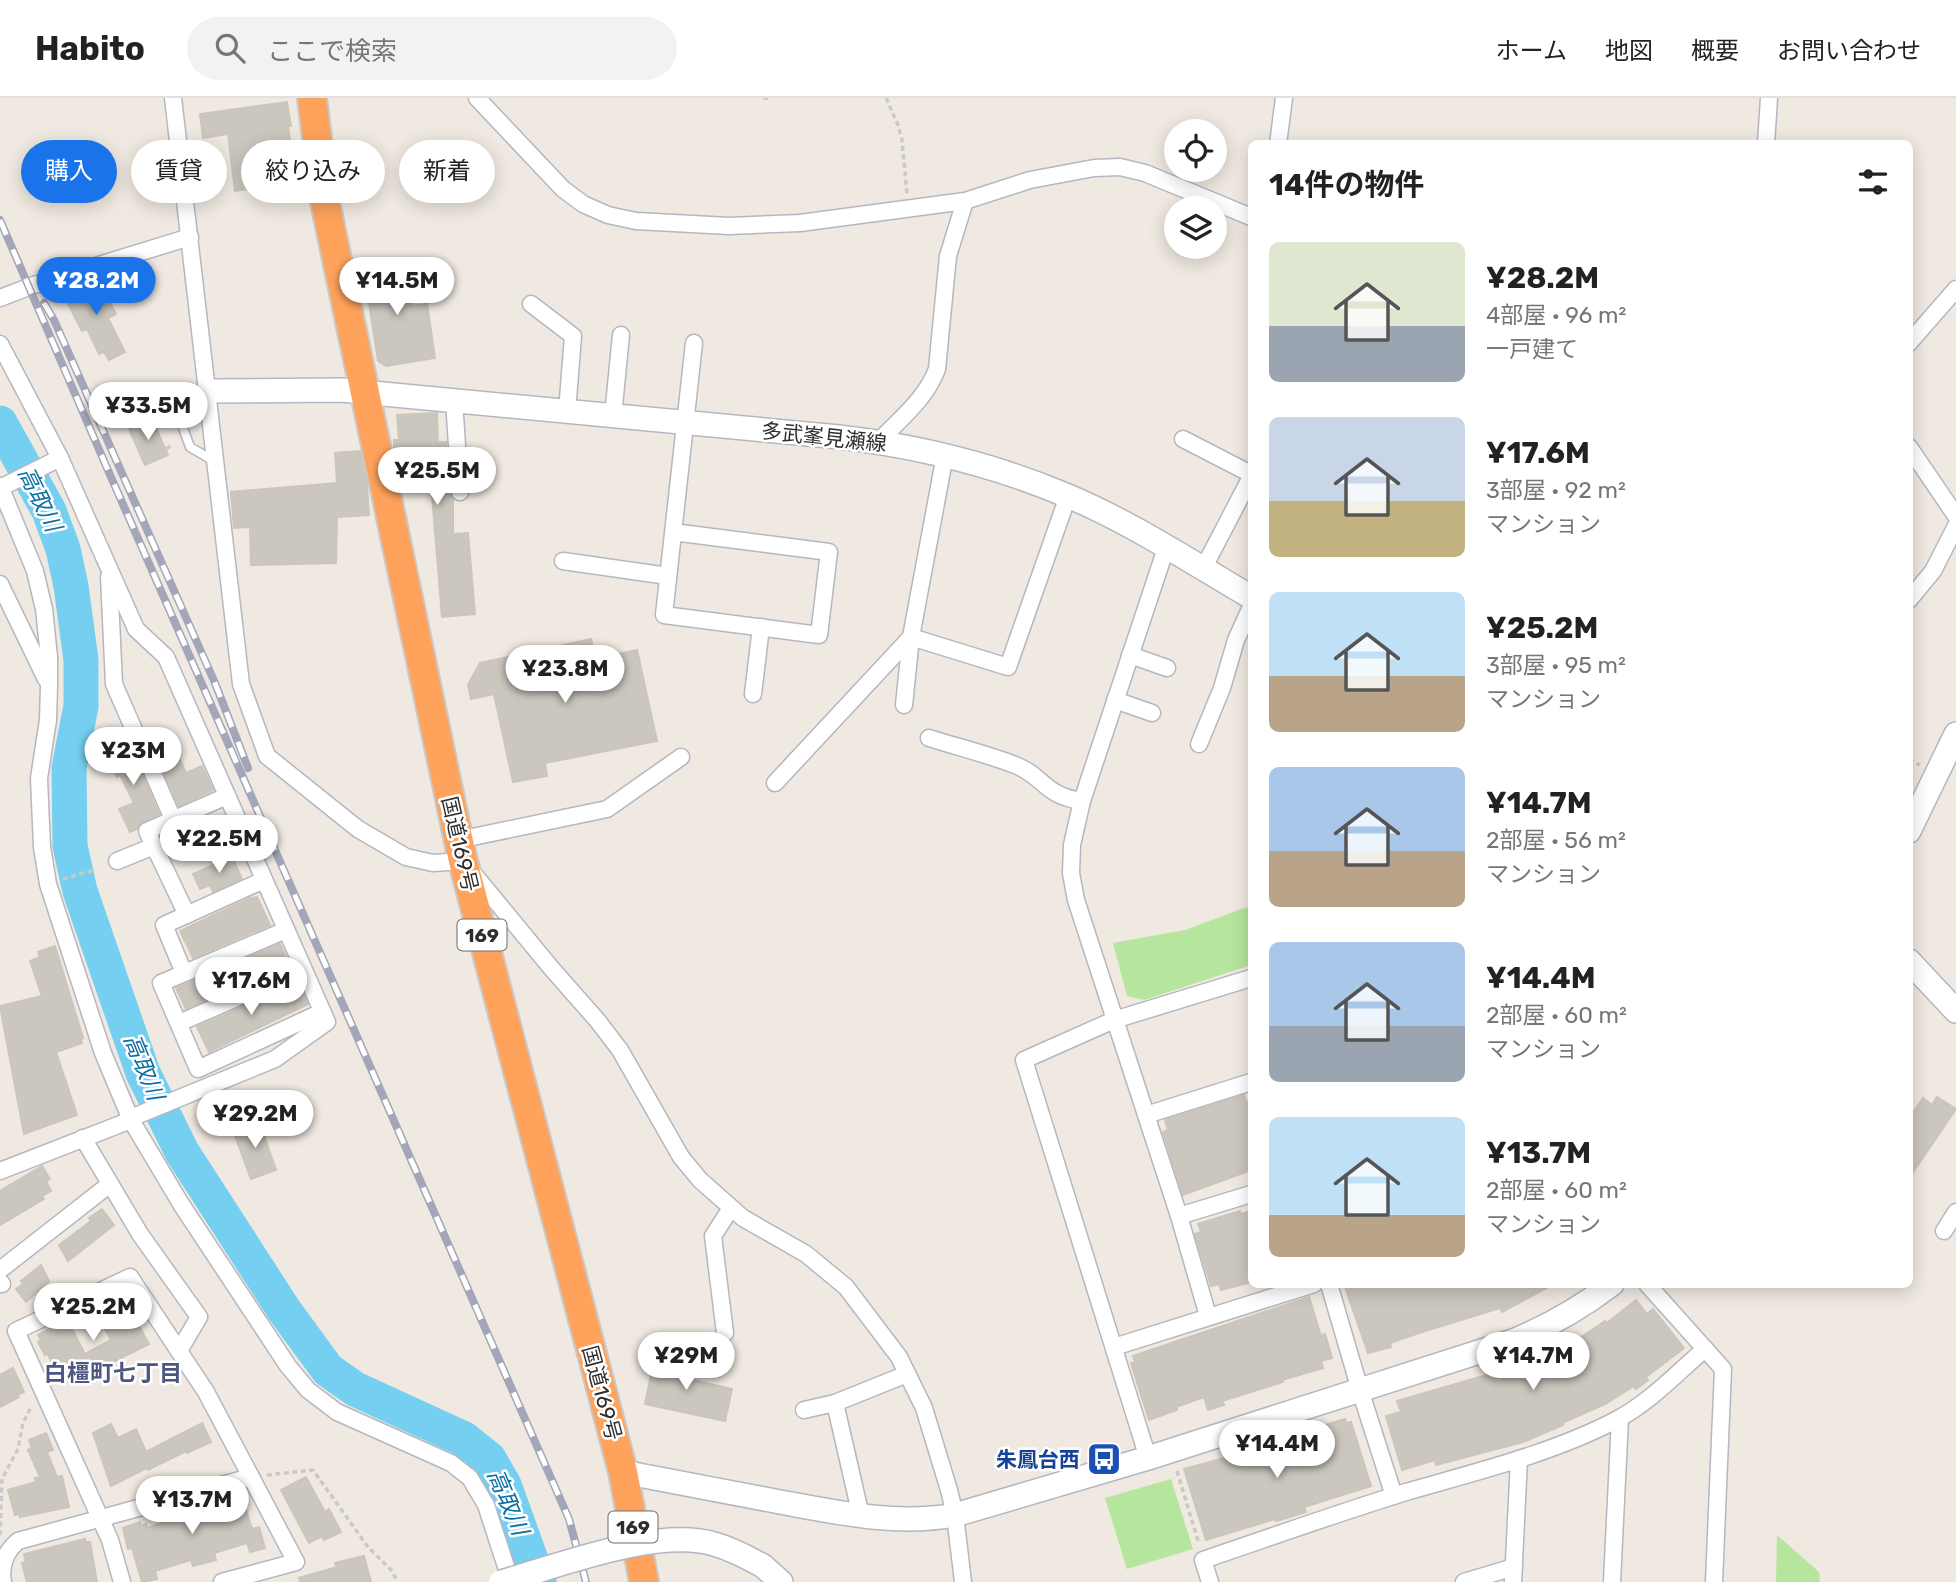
<!DOCTYPE html>
<html lang="ja">
<head>
<meta charset="utf-8">
<style>
	:root { --surface:#fff; --page:#f2f2f2; --text:#222; --muted:#767676; --line:#e0e0e0; --accent:#1a73e8 }
	body { margin:0; font-family:Rubik,"Noto Sans JP",sans-serif; background:var(--page); color:var(--text); height:100vh; display:flex; flex-direction:column; font-size:26px; white-space:nowrap }
	* { box-sizing:border-box; margin:0 }
	p { font-size:23px; color:var(--muted) }
	.icon { flex:none; width:38px; height:38px; fill:none; stroke:currentColor; stroke-width:2; stroke-linecap:round; stroke-linejoin:round }
	.map { position:relative; flex:1; overflow:hidden }
	.sheet { position:absolute; left:1248px; top:42px; width:665px; height:1148px; display:flex; flex-direction:column; background:var(--surface); border-radius:10px; box-shadow:0 4px 18px #0003 }
	.sheet>* { flex:none }
	.hud { position:absolute; left:21px; top:42px; width:665px; height:63px; display:flex; gap:14px }
	.buttons { position:absolute; left:1164px; top:21px; display:grid; gap:14px }
	.buttons a { display:grid; place-items:center; width:63px; height:63px; border-radius:50%; background:var(--surface); box-shadow:0 4px 18px #0003; font-size:35px }
	.price { position:absolute; translate:-50% -60px; padding:0 16px; border-radius:24px; background:#fff; color:#222; font-size:23px; line-height:46px; filter:drop-shadow(0 2px 4px #0008) }
	.price::after { content:''; position:absolute; left:50%; top:42px; width:21px; height:16px; margin-left:-10px; background:inherit; clip-path:polygon(0 0,100% 0,50% 100%) }
	.price.on { background:var(--accent); color:#fff }
	ul { padding:0; list-style:none }
	li { display:flex; align-items:center; gap:21px; height:175px; padding:0 21px }
	li span { display:grid; place-items:center; flex:none; width:196px; height:140px; border-radius:10px; color:#555 }
	li>.icon { margin-inline-start:auto }
	span .icon { width:84px; height:84px; fill:#fffc; stroke-width:1 }
	li b { font-size:30px }
	h2 { display:flex; justify-content:space-between; align-items:center; height:84px; padding:0 21px; font-size:30px }
	.tag { padding:0 24px; border-radius:32px; background:var(--surface); box-shadow:0 4px 18px #0003; font-size:24px; line-height:63px }
	.tag.on { background:var(--accent); color:#fff }
	header { display:flex; align-items:center; gap:42px; box-sizing:border-box; height:98px; padding:0 35px; background:var(--surface); border-bottom:2px solid var(--line) }
	header strong { font-size:33px }
	nav { display:flex; gap:38px; margin-inline-start:auto; font-size:24px }
	.search { width:490px; height:63px; background:var(--page); display:flex; align-items:center; gap:18px; box-sizing:border-box; padding:0 24px; border-radius:38px; color:var(--muted); font-size:26px }
	.map>svg:first-child { display:block }
</style>
</head>
<body>
<header>
<strong>Habito</strong>
<div class="search"><svg class="icon" aria-label="search" viewBox="0 0 24 24"><circle cx="10" cy="10" r="6"/><path d="M15 15l6 6"/></svg>ここで検索</div>
<nav><a>ホーム</a><a>地図</a><a>概要</a><a>お問い合わせ</a></nav>
</header>
<div class="map">
<svg width="1956" height="1484" viewBox="0 0 1956 1484">
	<rect width="100%" height="100%" fill="#efe9e1"/>
	<!-- green -->
	<g fill="#b6e59e">
		<polygon points="1247,809 1251,820 1251,867 1144,902 1127,898 1113,845 1185,832"/>
		<polygon points="1171,1381 1193,1451 1127,1471 1105,1400"/>
		<polygon points="1777,1437 1819,1474 1820,1484 1776,1484"/>
	</g>
	<g fill="none" stroke-linecap="round" stroke-linejoin="round">
		<!-- river -->
		<polyline stroke="#75cff0" stroke-width="35" points="0,325 49,413 63,451 71,488 81,562 81,608 69,670 70,748 80,793 143,975 182,1054 284,1212 328,1272 355,1291 464,1341 489,1361 504,1387 539,1484"/>
	</g>
	<!-- building -->
	<g fill="#cbc7bf" stroke="#cbc5ba" stroke-width="2">
		<polygon points="287,4 291,28 288,28 296,85 235,93 228,36 203,40 200,16"/>
		<polygon points="337,44 364,71 366,92 343,95"/>
		<polygon points="407,167 413,208 427,206 435,260 386,268 378,263 368,198 362,199 357,174"/>
		<polygon points="98,181 116,216 108,220 125,254 109,262 104,254 99,256 87,231 82,233 64,198"/>
		<polygon points="437,315 438,344 446,344 450,395 453,402 453,436 468,435 475,516 442,519 431,385 401,387 394,354 394,342 399,342 397,317"/>
		<polygon points="152,321 168,357 145,367 129,331"/>
		<polygon points="360,353 367,386 369,417 337,419 336,465 251,467 250,429 234,430 231,394 337,385 335,355"/>
		<polygon points="591,541 596,561 637,552 657,643 545,665 547,678 513,684 494,596 471,601 468,587 480,565"/>
		<polygon points="128,643 159,716 142,724 137,731 130,734 119,711 134,705 120,677 117,679 108,660 114,658 111,651"/>
		<polygon points="176,653 186,675 202,668 213,692 179,708 158,661"/>
		<polygon points="232,759 242,781 213,794 210,787 200,791 193,776"/>
		<polygon points="257,799 270,827 193,860 180,833 250,800"/>
		<polygon points="280,846 289,866 186,911 176,890"/>
		<polygon points="55,848 83,940 81,941 82,945 56,954 77,1017 24,1036 0,908 42,898 30,863 40,859 38,854"/>
		<polygon points="297,885 308,906 209,954 197,929"/>
		<polygon points="1244,997 1247,1005 1251,1003 1251,1072 1183,1097 1163,1034 1168,1032 1165,1022"/>
		<polygon points="1937,999 1956,1011 1909,1080 1909,1020 1923,1000 1932,1007"/>
		<polygon points="259,1023 276,1072 251,1081 233,1032"/>
		<polygon points="42,1068 50,1081 46,1083 51,1093 42,1098 44,1101 0,1127 0,1093"/>
		<polygon points="102,1111 114,1127 68,1163 59,1147 91,1123 89,1120"/>
		<polygon points="1240,1113 1241,1116 1251,1113 1251,1184 1221,1192 1219,1186 1211,1188 1195,1136 1201,1134 1198,1126"/>
		<polygon points="41,1167 49,1183 26,1204 16,1191 23,1186 21,1183"/>
		<polygon points="1344,1186 1554,1186 1502,1214 1500,1210 1419,1235 1390,1245 1391,1249 1368,1255"/>
		<polygon points="116,1198 119,1203 123,1200 149,1246 69,1286 67,1281 62,1284 47,1255 45,1257 38,1244 41,1242 38,1237 65,1223 69,1230 71,1229 85,1256 111,1242 95,1213 98,1211 97,1209"/>
		<polygon points="1309,1199 1321,1238 1325,1236 1332,1260 1321,1263 1323,1270 1282,1282 1283,1284 1222,1303 1224,1307 1208,1312 1204,1299 1176,1309 1177,1312 1149,1322 1131,1265 1135,1264 1133,1258"/>
		<polygon points="1636,1202 1647,1216 1653,1211 1684,1250 1646,1279 1648,1282 1636,1291 1634,1288 1605,1306 1562,1325 1563,1327 1523,1344 1436,1367 1435,1362 1402,1372 1386,1318 1401,1314 1397,1303 1511,1270 1561,1252 1560,1249 1583,1238 1605,1223 1607,1225"/>
		<polygon points="654,1262 695,1270 692,1282 732,1291 725,1323 645,1306"/>
		<polygon points="13,1270 24,1294 17,1297 19,1299 0,1309 0,1277"/>
		<polygon points="1345,1321 1346,1325 1351,1324 1371,1388 1304,1409 1306,1414 1276,1423 1275,1421 1206,1442 1184,1371 1324,1333 1322,1328"/>
		<polygon points="202,1325 211,1344 187,1355 186,1353 148,1372 147,1370 111,1388 93,1335 111,1326 118,1340 136,1331 146,1354"/>
		<polygon points="46,1335 53,1352 47,1354 57,1379 62,1378 69,1409 20,1419 20,1416 15,1417 8,1392 36,1384 35,1380 40,1379 28,1352 32,1350 29,1342"/>
		<polygon points="306,1379 325,1414 329,1411 341,1434 324,1442 322,1438 309,1445 281,1392"/>
		<polygon points="230,1398 231,1402 242,1399 251,1428 253,1431 259,1429 265,1450 250,1454 247,1445 214,1455 216,1462 193,1468 191,1462 155,1473 157,1481 142,1484 132,1450 128,1451 123,1430 140,1424 141,1428 146,1426 147,1430 176,1420 174,1414"/>
		<polygon points="85,1441 86,1444 90,1444 97,1484 27,1484 22,1465 26,1464 24,1456"/>
		<polygon points="364,1458 371,1484 300,1484 299,1480 337,1469 335,1465"/>
	</g>
	<g fill="none" stroke-linecap="round" stroke-linejoin="round">
		<!-- lane casing -->
		<g stroke="#b4b7c1" stroke-width="11">
			<polyline id="lane" points="208,301 190,317 182,327 190,349 214,363"/>
		</g>
		<!-- street casing -->
		<g stroke="#b4b7c1" stroke-width="19">
			<g id="street">
				<polyline points="173,0 241,586 267,658 358,731 406,759 433,765 463,763 552,871 597,922 620,952 681,1059 700,1082 743,1120 806,1156 846,1189 899,1259 924,1310 949,1392 955,1417 963,1484"/>
				<polyline points="477,0 563,91 583,106 608,117 636,123 729,128 800,125 965,103 1030,82 1094,70 1120,69 1145,75 1251,119"/>
				<polyline points="1278,46 1284,0"/>
				<polyline points="1766,46 1769,0"/>
				<polyline points="0,200 34,187 190,139"/>
				<polyline points="531,206 573,238 567,313"/>
				<polyline points="1909,245 1956,191"/>
				<polyline points="0,246 60,360 136,531 166,559 327,924 275,961 138,1017 131,1022 0,1073"/>
				<polyline points="454,302 460,394"/>
				<polyline points="613,318 621,237"/>
				<polyline points="1183,341 1251,376"/>
				<path d="M878,344c22,-23 48,-43 59,-73l11,-113 17,-55"/>
				<polyline points="1909,349 1956,418"/>
				<polyline points="0,388 35,473 44,511 49,559 49,587 48,622 39,680 42,749 48,786 103,955 131,1022 181,1106 288,1268 308,1292 337,1314 451,1365 470,1380 486,1407 511,1484"/>
				<polyline points="0,390 60,360"/>
				<polyline points="673,434 829,454 819,537 664,517 694,245"/>
				<polyline points="1166,450 1082,703 1072,747 1071,775 1076,802 1179,1118 1208,1218"/>
				<polyline points="563,463 668,478"/>
				<polyline points="1203,471 1251,379"/>
				<polyline points="109,479 114,586 173,721"/>
				<polyline points="0,486 46,581"/>
				<polyline points="1909,502 1933,473 1956,428"/>
				<polyline points="1130,557 1167,570"/>
				<polyline points="753,596 761,529"/>
				<polyline points="1115,602 1152,615"/>
				<polyline points="904,607 911,539 1008,569 1068,398"/>
				<path d="M929,640c28,9 58,16 86,27 29,11 29,31 67,36"/>
				<polyline points="1199,646 1222,590 1236,542 1251,509"/>
				<polyline points="775,685 911,539 945,357"/>
				<polyline points="458,742 607,711 681,659"/>
				<polyline points="117,763 154,748"/>
				<polyline points="187,817 147,733 227,698"/>
				<polyline points="286,832 161,885 198,971 322,914"/>
				<polyline points="184,875 164,827 264,782"/>
				<polyline points="179,925 303,871"/>
				<polyline points="1146,1017 1251,984"/>
				<polyline points="83,1040 140,1136 199,1219 179,1253"/>
				<polyline points="1179,1118 1251,1096"/>
				<polyline points="1944,1133 1956,1114"/>
				<polyline points="0,1172 110,1086"/>
				<polyline points="0,1184 2,1186"/>
				<polyline points="1329,1186 1360,1292 1394,1398"/>
				<polyline points="1647,1186 1723,1271 1714,1484"/>
				<polyline points="725,1235 713,1138 731,1110"/>
				<polyline points="1114,1249 1314,1186"/>
				<polyline points="835,1305 861,1418"/>
				<polyline points="804,1312 835,1305 907,1276"/>
				<polyline points="1148,1360 1024,962 1114,922 1251,880"/>
				<path d="M3,1484c-3,-17 2,-30 15,-41l233,-64"/>
				<polyline points="122,1484 110,1442 16,1233 130,1179 206,1294 296,1464 222,1484"/>
				<path d="M1210,1484l-7,-22c68,-23 135,-47 203,-68 69,-20 148,-39 212,-73 32,-17 60,-47 87,-70"/>
				<polyline points="1464,1484 1514,1469"/>
				<polyline points="1513,1484 1519,1361"/>
				<polyline points="1612,1484 1620,1320"/>
			</g>
		</g>
		<!-- secondary casing -->
		<g stroke="#b4b7c1" stroke-width="26">
			<g id="secondary">
				<path d="M208,293l133,-1 498,47c78,9 156,28 229,59 64,27 123,66 183,101"/>
				<polyline points="1909,733 1956,636"/>
				<polyline points="1909,863 1956,913"/>
				<path d="M623,1374c51,10 102,19 152,29 60,11 120,25 180,14l193,-57 365,-117c36,-15 68,-33 99,-57"/>
				<polyline points="763,1468 781,1484"/>
			</g>
		</g>
		<!-- highway casing -->
		<g stroke="#c9c9c9" stroke-width="32">
			<polyline id="highway" points="312,0 325,104 463,763 623,1374 644,1484"/>
		</g>
		<!-- path -->
		<g stroke="#c9c9c9" stroke-width="3.5" stroke-dasharray="5 3.5" stroke-linecap="butt">
			<polyline points="763,0 768,0"/>
			<polyline points="886,0 898,27 902,42 907,96"/>
			<polyline points="170,296 181,290"/>
			<polyline points="166,351 172,347"/>
			<polyline points="1909,662 1920,667"/>
			<polyline points="63,781 94,772"/>
			<polyline points="1177,1373 1199,1446"/>
			<polyline points="267,1377 313,1372 368,1449 393,1474 397,1484"/>
			<polyline points="0,1437 2,1381 18,1351 23,1325 31,1309"/>
		</g>
		<!-- lane -->
		<use href="#lane" stroke="#fff" stroke-width="8"/>
		<!-- street -->
		<use href="#street" stroke="#fff" stroke-width="16"/>
		<!-- secondary -->
		<use href="#secondary" stroke="#fff" stroke-width="23"/>
		<!-- highway -->
		<use href="#highway" stroke="#ffa35c" stroke-width="28"/>
		<!-- rail casing -->
		<g stroke="#a3a6b8" stroke-width="8">
			<g id="rail">
				<polyline points="0,122 107,370 569,1421 586,1484"/>
				<polyline points="44,205 54,222 215,585 248,670"/>
			</g>
		</g>
		<!-- rail -->
		<use href="#rail" stroke="#fff" stroke-width="5" stroke-dasharray="16" stroke-linecap="butt"/>
		<!-- secondary-bridge casing -->
		<g stroke="#b4b7c1" stroke-width="26" stroke-linecap="butt">
			<path id="secondary-bridge" d="M501,1484c58,-16 156,-55 213,-38 18,5 33,13 49,22"/>
		</g>
		<!-- secondary-bridge -->
		<use href="#secondary-bridge" stroke="#fff" stroke-width="23"/>
	</g>
	<!-- icons -->
	<defs>
		<g id="bus-square" transform="scale(1.75)"><rect x="-9" y="-9" width="18" height="18" rx="4" fill="#1a4fb4" stroke="#fff"/><path d="M-5-6H5V4H4V6H2V4H-2V6H-4V4H-5ZM-3.5-4V0h7V-4ZM-3.5 1.2v1.5H-2V1.2ZM2 1.2v1.5H3.5V1.2Z" fill="#fff"/></g>
	</defs>
	<g fill-rule="evenodd">
		<use href="#bus-square" x="1104" y="1361"/>
	</g>
	<g text-anchor="middle" dominant-baseline="central" stroke-width="5" stroke-linejoin="round" paint-order="stroke">
		<!-- shield labels -->
		<g fill="#fff" stroke="#6d6d6d" stroke-width="2">
			<rect x="457.5" y="821.5" width="49" height="31" rx="5"/>
			<rect x="608.5" y="1413.5" width="49" height="31" rx="5"/>
		</g>
		<g font-size="19" font-weight="bold" fill="#2e2e2e">
			<text x="482" y="837">169</text>
			<text x="633" y="1429">169</text>
		</g>
		<!-- street labels -->
		<g font-size="21" fill="#2e2e2e" stroke="#fff">
			<text transform="translate(824 339) rotate(6)">多武峯見瀬線</text>
			<text transform="translate(460 746) rotate(77)">国道169号</text>
			<text transform="translate(602 1295) rotate(75)">国道169号</text>
		</g>
		<!-- transit labels -->
		<g font-size="21" font-weight="bold" fill="#164399" stroke="#fff" text-anchor="end">
			<text x="1080" y="1361">朱鳳台西</text>
		</g>
		<!-- water labels -->
		<g font-size="23" font-style="italic" fill="#0d6fa3" stroke="#fff">
			<text transform="translate(40 401) rotate(64)">高取川</text>
			<text transform="translate(144 969) rotate(68)">高取川</text>
			<text transform="translate(508 1404) rotate(67)">高取川</text>
		</g>
		<!-- neighbourhood labels -->
		<g font-size="23" font-weight="bold" fill="#4d5680" stroke="#fff">
			<text x="113" y="1275">白橿町七丁目</text>
		</g>
	</g>
</svg>
<div class="buttons">
<a><svg class="icon" aria-label="locate" viewBox="0 0 24 24"><circle cx="12" cy="12" r="6"/><path d="M12 2v4M12 18v4M2 12h4M18 12h4"/></svg></a>
<a><svg class="icon" aria-label="layers" viewBox="0 0 24 24"><path d="M12 4l9 5-9 5-9-5zM3 14l9 5 9-5"/></svg></a>
</div>
<b class="price on" style="left:96px;top:219px">¥28.2M</b>
<b class="price" style="left:397px;top:219px">¥14.5M</b>
<b class="price" style="left:148px;top:344px">¥33.5M</b>
<b class="price" style="left:437px;top:409px">¥25.5M</b>
<b class="price" style="left:565px;top:607px">¥23.8M</b>
<b class="price" style="left:133px;top:689px">¥23M</b>
<b class="price" style="left:219px;top:777px">¥22.5M</b>
<b class="price" style="left:251px;top:919px">¥17.6M</b>
<b class="price" style="left:255px;top:1052px">¥29.2M</b>
<b class="price" style="left:93px;top:1245px">¥25.2M</b>
<b class="price" style="left:686px;top:1294px">¥29M</b>
<b class="price" style="left:1533px;top:1294px">¥14.7M</b>
<b class="price" style="left:1277px;top:1382px">¥14.4M</b>
<b class="price" style="left:192px;top:1438px">¥13.7M</b>
<div class="hud">
<a class="tag on">購入</a>
<a class="tag">賃貸</a>
<a class="tag">絞り込み</a>
<a class="tag">新着</a>
</div>
<section class="sheet">
<h2>14件の物件<svg class="icon" aria-label="filters" viewBox="0 0 24 24"><path d="M4 7h16M4 17h16"/><circle cx="9" cy="7" r="2"/><circle cx="15" cy="17" r="2"/></svg></h2>
<ul>
<li><span style="background:linear-gradient(#dfe7d0 60%,#9aa5b1 0)"><svg class="icon" aria-label="home" viewBox="0 0 24 24"><path d="M3 11l9-7 9 7M6 9v11h12V9"/></svg></span><div><b>¥28.2M</b><p>4部屋 · 96 m²</p><p>一戸建て</p></div></li>
<li><span style="background:linear-gradient(#c9d6e8 60%,#c2b280 0)"><svg class="icon" aria-label="home" viewBox="0 0 24 24"><path d="M3 11l9-7 9 7M6 9v11h12V9"/></svg></span><div><b>¥17.6M</b><p>3部屋 · 92 m²</p><p>マンション</p></div></li>
<li><span style="background:linear-gradient(#bfe0f5 60%,#b9a48a 0)"><svg class="icon" aria-label="home" viewBox="0 0 24 24"><path d="M3 11l9-7 9 7M6 9v11h12V9"/></svg></span><div><b>¥25.2M</b><p>3部屋 · 95 m²</p><p>マンション</p></div></li>
<li><span style="background:linear-gradient(#a9c7e8 60%,#b9a48a 0)"><svg class="icon" aria-label="home" viewBox="0 0 24 24"><path d="M3 11l9-7 9 7M6 9v11h12V9"/></svg></span><div><b>¥14.7M</b><p>2部屋 · 56 m²</p><p>マンション</p></div></li>
<li><span style="background:linear-gradient(#a9c7e8 60%,#9aa5b1 0)"><svg class="icon" aria-label="home" viewBox="0 0 24 24"><path d="M3 11l9-7 9 7M6 9v11h12V9"/></svg></span><div><b>¥14.4M</b><p>2部屋 · 60 m²</p><p>マンション</p></div></li>
<li><span style="background:linear-gradient(#bfe0f5 70%,#b9a48a 0)"><svg class="icon" aria-label="home" viewBox="0 0 24 24"><path d="M3 11l9-7 9 7M6 9v11h12V9"/></svg></span><div><b>¥13.7M</b><p>2部屋 · 60 m²</p><p>マンション</p></div></li>
</ul>
</section>
</div>
</body>
</html>
